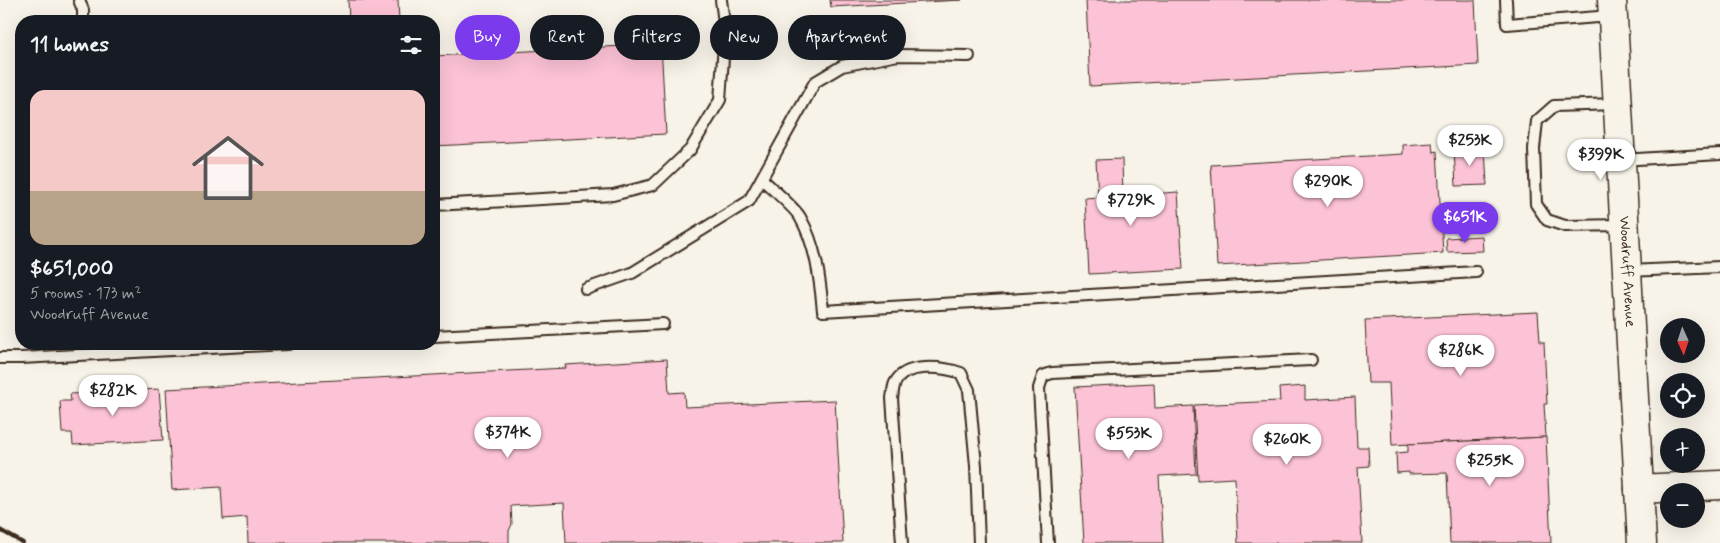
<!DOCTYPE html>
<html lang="en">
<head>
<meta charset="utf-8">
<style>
	:root { --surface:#171b24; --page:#242831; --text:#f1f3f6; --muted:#9ea1a6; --accent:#7c3aed }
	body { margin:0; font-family:Mynerve,sans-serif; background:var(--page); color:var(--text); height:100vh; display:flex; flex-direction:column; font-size:19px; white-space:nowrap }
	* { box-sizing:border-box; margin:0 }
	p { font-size:16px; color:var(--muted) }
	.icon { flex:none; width:28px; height:28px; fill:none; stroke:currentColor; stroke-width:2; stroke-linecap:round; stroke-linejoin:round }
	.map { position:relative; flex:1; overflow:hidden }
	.panel { position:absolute; left:15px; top:15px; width:425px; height:335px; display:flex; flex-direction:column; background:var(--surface); border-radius:20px; box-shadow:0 5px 20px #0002 }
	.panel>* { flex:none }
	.banner { position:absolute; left:455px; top:15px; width:475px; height:45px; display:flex; gap:10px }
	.needle { width:32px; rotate:177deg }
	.tools { position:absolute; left:1660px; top:318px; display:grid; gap:10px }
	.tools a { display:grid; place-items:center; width:45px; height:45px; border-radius:50%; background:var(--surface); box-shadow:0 5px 20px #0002; font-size:25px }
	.price { position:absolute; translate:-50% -42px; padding:0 11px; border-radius:18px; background:#fff; color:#222; font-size:16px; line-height:32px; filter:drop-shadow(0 1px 2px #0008) }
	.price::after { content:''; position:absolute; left:50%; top:30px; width:15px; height:11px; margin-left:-8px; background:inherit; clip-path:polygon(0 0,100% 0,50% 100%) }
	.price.active { background:var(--accent); color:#fff }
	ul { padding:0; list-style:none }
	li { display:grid; align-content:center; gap:10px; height:265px; padding:0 15px }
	li span { display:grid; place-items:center; height:155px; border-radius:15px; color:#555 }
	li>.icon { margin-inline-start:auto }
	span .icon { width:90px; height:90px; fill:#fffc; stroke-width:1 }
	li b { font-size:21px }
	h2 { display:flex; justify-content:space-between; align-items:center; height:60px; padding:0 15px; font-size:21px }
	.tag { padding:0 18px; border-radius:22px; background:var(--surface); box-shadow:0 5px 20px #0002; font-size:18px; line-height:45px }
	.tag.active { background:var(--accent); color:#fff }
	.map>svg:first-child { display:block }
</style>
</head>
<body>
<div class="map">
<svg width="1720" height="543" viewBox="0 0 1720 543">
	<rect width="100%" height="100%" fill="#f7f3e8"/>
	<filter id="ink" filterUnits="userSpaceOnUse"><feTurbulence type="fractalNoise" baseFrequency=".02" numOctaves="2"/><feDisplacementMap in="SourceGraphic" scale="10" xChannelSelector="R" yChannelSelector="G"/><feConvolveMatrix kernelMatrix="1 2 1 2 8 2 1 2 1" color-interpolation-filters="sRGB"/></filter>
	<g filter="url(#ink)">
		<!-- building -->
		<g fill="#fcc2d6" stroke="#3b2a1e">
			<polygon points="348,0 398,0 399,21 349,21"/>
			<polygon points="830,0 962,0 831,7"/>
			<polygon points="1086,0 1475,0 1478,65 1090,86"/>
			<polygon points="661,44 666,134 434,146 434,56"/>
			<polygon points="1432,143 1433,152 1437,151 1443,253 1217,266 1211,165 1403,154 1403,145"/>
			<polygon points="1485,149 1487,185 1456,186 1454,150"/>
			<polygon points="1122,159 1123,196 1178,192 1183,269 1089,274 1085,198 1098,197 1096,160"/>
			<polygon points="1482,236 1483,251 1447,252 1446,238"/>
			<polygon points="1538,312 1540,342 1544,342 1547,404 1544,404 1546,437 1392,445 1389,383 1368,383 1365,320"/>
			<polygon points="667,359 669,393 684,392 685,407 835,400 843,543 566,543 564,503 511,506 512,524 509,531 509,543 248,543 247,517 223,519 221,487 172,490 166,389 566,368 565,365"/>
			<polygon points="1154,383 1155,408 1193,406 1196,474 1159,476 1163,543 1084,543 1075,387"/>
			<polygon points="1305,386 1305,400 1355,397 1357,447 1368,447 1369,466 1358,467 1362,543 1238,543 1235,478 1198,480 1194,405 1280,401 1279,388"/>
			<polygon points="159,389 163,440 73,445 72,433 62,433 60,401 71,401 70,394"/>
			<polygon points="1546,437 1551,543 1450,543 1447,473 1409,474 1409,472 1397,473 1396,453 1408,452 1408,444"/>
		</g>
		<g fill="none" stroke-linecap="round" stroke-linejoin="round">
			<!-- service casing -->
			<g stroke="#3b2a1e" stroke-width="14">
				<g id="service">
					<polyline points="79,0 83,10 83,21"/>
					<polyline points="1506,0 1507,24 1611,16"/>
					<polyline points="1616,104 1554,106 1537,121 1534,149 1536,204 1547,220 1565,226 1623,225"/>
					<polyline points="1621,160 1720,154"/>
					<path d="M762,179c9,9 32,28 38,38 16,28 20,62 23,94l653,-39"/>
					<polyline points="434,205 613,195 653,185 690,150 720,100 725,30 721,0"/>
					<polyline points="1628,271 1720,267"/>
					<polyline points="586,289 632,273 749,201 815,82 842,66 898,55 969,56"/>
					<polyline points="434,336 663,324"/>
					<polyline points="0,358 21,358 288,344"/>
					<path d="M902,543l-10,-145c1,-5 1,-11 3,-15 10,-21 49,-16 66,-10l8,17 7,76 3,77"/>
					<polyline points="1048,543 1039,388 1043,376 1052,373 1311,360"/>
				</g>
			</g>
			<!-- secondary casing -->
			<g stroke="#3b2a1e" stroke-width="31">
				<g id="secondary">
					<path id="s1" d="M1612,0l30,543"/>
					<polyline points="1639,489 1720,485"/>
				</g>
			</g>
			<!-- service -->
			<use href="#service" stroke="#f7f3e8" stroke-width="10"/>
			<!-- secondary -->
			<use href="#secondary" stroke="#f7f3e8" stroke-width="28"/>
			<!-- rail -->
			<polyline stroke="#3b2a1e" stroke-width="4" points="0,530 23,543"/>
		</g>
	</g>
	<g text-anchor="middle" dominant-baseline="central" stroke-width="4.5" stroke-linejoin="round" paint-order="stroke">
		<!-- street labels -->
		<g font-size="15" fill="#3b2a1e" stroke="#f7f3e8">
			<text stroke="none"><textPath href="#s1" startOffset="272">Woodruff Avenue</textPath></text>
		</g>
	</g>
</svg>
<div class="tools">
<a><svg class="needle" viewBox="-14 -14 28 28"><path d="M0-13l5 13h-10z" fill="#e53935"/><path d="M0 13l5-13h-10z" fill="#9ea1a6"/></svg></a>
<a><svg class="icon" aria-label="locate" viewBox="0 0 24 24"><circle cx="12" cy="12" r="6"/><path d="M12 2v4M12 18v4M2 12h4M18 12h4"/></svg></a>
<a>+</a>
<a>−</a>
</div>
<b class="price" style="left:1470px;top:167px">$253K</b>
<b class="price" style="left:1601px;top:181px">$399K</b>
<b class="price" style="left:1328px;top:208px">$290K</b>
<b class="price" style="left:1131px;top:227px">$729K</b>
<b class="price active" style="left:1465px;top:244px">$651K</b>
<b class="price" style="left:1461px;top:377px">$286K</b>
<b class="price" style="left:113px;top:417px">$282K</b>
<b class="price" style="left:508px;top:459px">$374K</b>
<b class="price" style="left:1129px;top:460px">$553K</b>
<b class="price" style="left:1287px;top:466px">$260K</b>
<b class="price" style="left:1490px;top:487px">$255K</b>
<div class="banner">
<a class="tag active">Buy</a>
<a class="tag">Rent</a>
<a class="tag">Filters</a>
<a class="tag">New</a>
<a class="tag">Apartment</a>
</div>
<section class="panel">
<h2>11 homes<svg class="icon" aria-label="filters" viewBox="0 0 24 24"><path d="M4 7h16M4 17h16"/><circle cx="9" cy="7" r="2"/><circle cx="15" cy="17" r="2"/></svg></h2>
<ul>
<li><span style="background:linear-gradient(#f6c9c9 65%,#b9a48a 0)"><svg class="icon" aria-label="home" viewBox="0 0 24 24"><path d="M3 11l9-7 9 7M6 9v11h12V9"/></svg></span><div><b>$651,000</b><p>5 rooms · 173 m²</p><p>Woodruff Avenue</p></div></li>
</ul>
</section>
</div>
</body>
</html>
